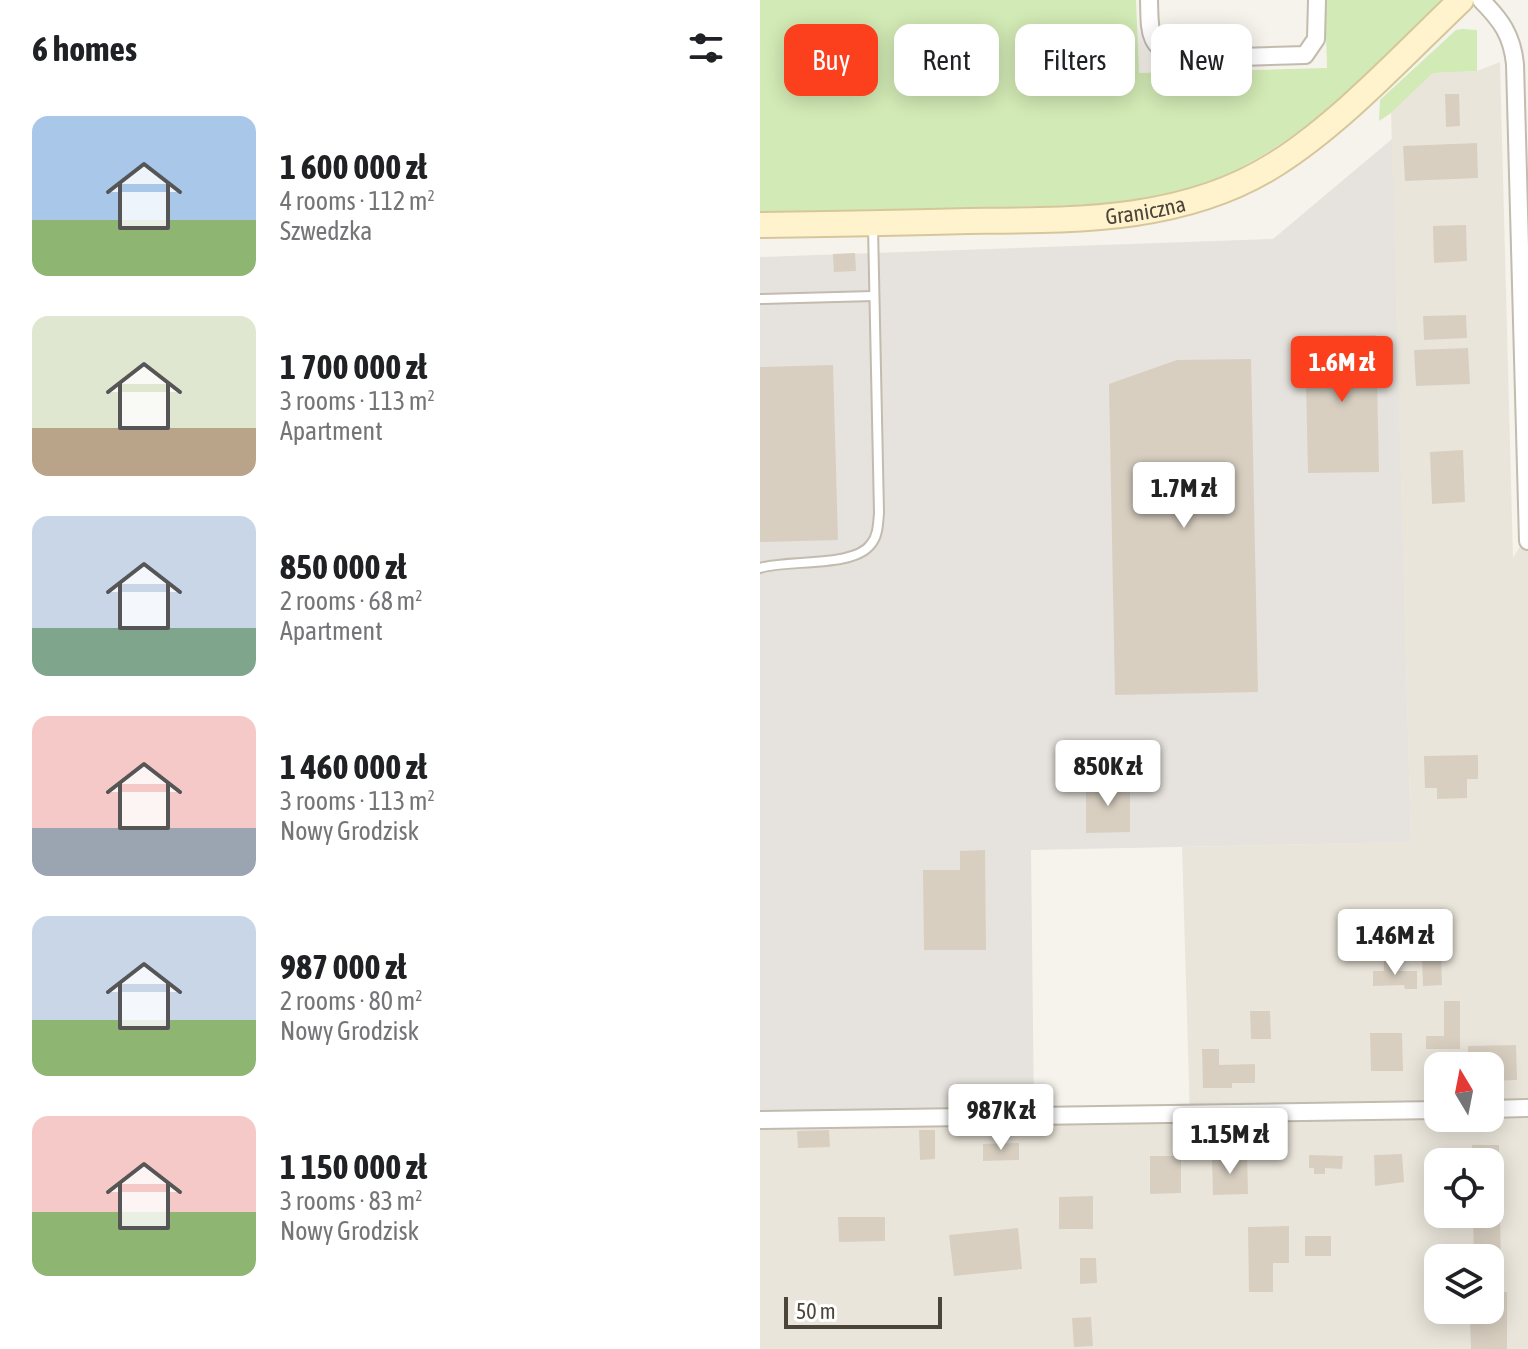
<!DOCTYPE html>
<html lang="en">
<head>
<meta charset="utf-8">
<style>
	:root { --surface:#fff; --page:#f2f2f2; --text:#202124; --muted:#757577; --accent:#fc3f1d }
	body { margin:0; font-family:"Asap Condensed",sans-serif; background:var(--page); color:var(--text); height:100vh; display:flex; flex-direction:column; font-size:30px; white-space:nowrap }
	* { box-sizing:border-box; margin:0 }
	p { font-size:26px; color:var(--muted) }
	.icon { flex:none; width:44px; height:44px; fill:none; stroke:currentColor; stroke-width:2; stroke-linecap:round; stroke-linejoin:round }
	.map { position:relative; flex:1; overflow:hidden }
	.sheet { display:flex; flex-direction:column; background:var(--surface); width:760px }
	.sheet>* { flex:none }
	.hud { position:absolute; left:24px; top:24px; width:624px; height:72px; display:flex; gap:16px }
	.needle { width:52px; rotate:350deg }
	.controls { position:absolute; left:664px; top:1052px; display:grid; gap:16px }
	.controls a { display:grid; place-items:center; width:80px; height:80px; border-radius:16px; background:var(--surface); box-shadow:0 4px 20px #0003; font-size:40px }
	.scale { position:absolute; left:24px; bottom:20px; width:158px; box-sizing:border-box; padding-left:8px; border:4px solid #4b4439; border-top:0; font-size:22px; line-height:28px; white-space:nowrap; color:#4b4439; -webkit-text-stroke:6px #fff; paint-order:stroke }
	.price { position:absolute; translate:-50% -68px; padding:0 18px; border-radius:8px; background:#fff; color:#222; font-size:26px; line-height:52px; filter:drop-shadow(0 2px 4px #0008) }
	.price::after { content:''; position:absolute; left:50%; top:48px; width:24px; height:18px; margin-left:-12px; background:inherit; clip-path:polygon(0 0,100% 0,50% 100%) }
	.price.current { background:var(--accent); color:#fff }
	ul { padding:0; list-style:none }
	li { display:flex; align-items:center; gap:24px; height:200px; padding:0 32px }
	li span { display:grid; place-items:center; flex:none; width:224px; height:160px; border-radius:16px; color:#555 }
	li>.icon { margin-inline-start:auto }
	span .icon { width:96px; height:96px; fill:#fffc; stroke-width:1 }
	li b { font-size:34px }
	h2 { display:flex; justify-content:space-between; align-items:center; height:96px; padding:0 32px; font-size:34px }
	.chip { padding:0 28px; border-radius:16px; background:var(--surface); box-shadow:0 4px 20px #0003; font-size:28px; line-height:72px }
	.chip.current { background:var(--accent); color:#fff }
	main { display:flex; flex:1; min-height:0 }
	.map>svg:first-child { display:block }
</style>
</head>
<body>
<main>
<section class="sheet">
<h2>6 homes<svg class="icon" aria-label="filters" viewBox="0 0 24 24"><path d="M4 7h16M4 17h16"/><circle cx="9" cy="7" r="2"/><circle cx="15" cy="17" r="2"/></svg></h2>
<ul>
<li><span style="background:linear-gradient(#a9c7e8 65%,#8fb573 0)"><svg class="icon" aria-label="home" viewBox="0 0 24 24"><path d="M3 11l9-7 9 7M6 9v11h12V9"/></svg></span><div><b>1 600 000 zł</b><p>4 rooms · 112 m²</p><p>Szwedzka</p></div></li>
<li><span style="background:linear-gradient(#dfe7d0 70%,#b9a48a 0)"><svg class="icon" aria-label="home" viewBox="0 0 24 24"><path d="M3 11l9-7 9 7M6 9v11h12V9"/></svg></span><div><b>1 700 000 zł</b><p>3 rooms · 113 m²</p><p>Apartment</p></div></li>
<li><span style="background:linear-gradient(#c9d6e8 70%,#7fa58c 0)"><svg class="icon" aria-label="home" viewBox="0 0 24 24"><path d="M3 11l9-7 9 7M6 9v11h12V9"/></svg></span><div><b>850 000 zł</b><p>2 rooms · 68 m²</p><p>Apartment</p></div></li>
<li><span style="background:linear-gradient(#f6c9c9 70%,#9aa5b1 0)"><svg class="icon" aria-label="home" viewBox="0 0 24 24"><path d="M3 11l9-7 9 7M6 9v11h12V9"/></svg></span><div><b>1 460 000 zł</b><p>3 rooms · 113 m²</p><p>Nowy Grodzisk</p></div></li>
<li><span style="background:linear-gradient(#c9d6e8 65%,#8fb573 0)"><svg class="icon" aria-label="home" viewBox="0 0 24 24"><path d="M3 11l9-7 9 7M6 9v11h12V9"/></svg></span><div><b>987 000 zł</b><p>2 rooms · 80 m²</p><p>Nowy Grodzisk</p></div></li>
<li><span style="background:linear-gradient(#f6c9c9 60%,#8fb573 0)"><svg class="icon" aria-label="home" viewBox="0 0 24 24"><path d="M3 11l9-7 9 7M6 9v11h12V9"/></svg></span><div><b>1 150 000 zł</b><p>3 rooms · 83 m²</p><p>Nowy Grodzisk</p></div></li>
</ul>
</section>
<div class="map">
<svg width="768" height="1349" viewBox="0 0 768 1349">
	<rect width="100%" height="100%" fill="#f6f3ec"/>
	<!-- residential -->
	<path fill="#eae5da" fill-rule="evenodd" d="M740,62l13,496 15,-25v816h-768v-220l430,-11 -8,-271 229,-5 -20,-729 42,-40 44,-2zM678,1066h52v52h-52zM678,1162h52v52h-52zM678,1258h52v52h-52z"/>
	<!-- industrial -->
	<polygon fill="#e6e2dd" points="632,139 651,842 271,850 274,1113 0,1112 0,257 513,239"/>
	<!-- green -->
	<g fill="#d2eab5">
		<path d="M0,0h376l3,73 188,-5 -2,-68h118c-75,72 -148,153 -249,188 -49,18 -127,17 -180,19 -85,2 -169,5 -254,8z"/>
		<polygon points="702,29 717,30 717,71 673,73 631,113 619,121 620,100 696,30"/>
	</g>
	<!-- building -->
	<g fill="#d8cfc1">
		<polygon points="685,94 699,94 700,126 686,127"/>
		<polygon points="717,143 718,178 645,181 643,146"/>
		<polygon points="706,225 707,261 674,263 673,226"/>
		<polygon points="95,253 96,271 74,272 73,254"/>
		<polygon points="706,315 707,338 664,340 663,316"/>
		<polygon points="616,335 619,472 548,473 545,336"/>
		<polygon points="708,348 710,384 656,386 654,350"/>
		<polygon points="491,359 498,692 355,695 349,384 417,360"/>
		<polygon points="73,365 78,540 0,542 0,367"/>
		<polygon points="703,450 705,502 672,504 670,452"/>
		<polygon points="718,755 718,779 707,779 707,798 677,799 677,788 665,788 664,756"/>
		<polygon points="370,783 370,832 326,833 326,784"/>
		<polygon points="225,850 226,950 164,950 163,870 200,870 200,851"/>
		<polygon points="681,956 682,985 663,986 662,957"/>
		<polygon points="624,961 638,961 638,971 657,971 657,989 645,989 644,985 613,986 613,971 624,971"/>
		<polygon points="684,1001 700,1001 700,1049 666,1049 666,1036 684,1036"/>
		<polygon points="490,1011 510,1011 511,1039 491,1039"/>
		<polygon points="610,1033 642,1033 643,1071 611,1071"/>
		<polygon points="756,1045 757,1080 730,1081 730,1066 708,1066 708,1046"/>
		<polygon points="442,1049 459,1049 459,1065 495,1064 495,1083 472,1083 472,1088 443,1088"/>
		<polygon points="69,1130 70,1147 38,1148 37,1131"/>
		<polygon points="159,1130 175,1130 175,1159 160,1160"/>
		<polygon points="259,1143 259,1160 223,1161 223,1144"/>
		<polygon points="712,1145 739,1145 741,1268 730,1268 730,1258 714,1258 713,1214 730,1214 730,1162 712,1162"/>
		<polygon points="642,1154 644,1182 615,1186 614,1155"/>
		<polygon points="549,1155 583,1156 582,1169 565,1168 565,1174 554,1174 554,1168 549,1168"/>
		<polygon points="390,1156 421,1156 421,1193 390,1194"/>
		<polygon points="487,1156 488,1194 453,1195 452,1157"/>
		<polygon points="333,1196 333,1229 299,1229 299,1197"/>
		<polygon points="78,1217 125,1217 125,1241 79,1242"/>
		<polygon points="529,1226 529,1263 513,1263 513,1292 489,1292 488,1227"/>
		<polygon points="258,1228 262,1269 194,1276 189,1235"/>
		<rect x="545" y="1236" width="26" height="20"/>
		<polygon points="320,1258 336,1258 337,1283 320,1284"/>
		<polygon points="669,1281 678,1281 677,1300 669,1300"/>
		<polygon points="747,1292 747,1349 711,1349 710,1322 720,1323 720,1310 730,1310 730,1293"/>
		<polygon points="331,1317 333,1346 314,1347 312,1318"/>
	</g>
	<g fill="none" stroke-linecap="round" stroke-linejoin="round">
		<!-- lane casing -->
		<g stroke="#c2bbae" stroke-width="12">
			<g id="lane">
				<polyline points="0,299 114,296"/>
				<path d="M0,568c27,-9 94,0 111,-24 7,-8 7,-20 8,-31l-6,-286"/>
			</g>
		</g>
		<!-- street casing -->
		<g stroke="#c2bbae" stroke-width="20">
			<g id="street">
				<path d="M389,0c1,31 -2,45 28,59l128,-4 11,-16 1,-39"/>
				<path d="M721,0c20,20 31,35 34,64l13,477"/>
				<polyline points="730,1109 768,1108"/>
				<polyline points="0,1120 678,1110"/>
			</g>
		</g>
		<!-- secondary casing -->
		<g stroke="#d6c79b" stroke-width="28">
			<g id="secondary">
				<path id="s1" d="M0,225c69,-1 138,-2 207,-4 104,-1 215,2 307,-56 66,-41 130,-111 187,-165"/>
			</g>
		</g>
		<!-- lane -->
		<use href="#lane" stroke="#fff" stroke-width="8"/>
		<!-- street -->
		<use href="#street" stroke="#fff" stroke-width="16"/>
		<!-- secondary -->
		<use href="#secondary" stroke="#fff3cd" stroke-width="24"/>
	</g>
	<g text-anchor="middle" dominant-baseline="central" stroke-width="6" stroke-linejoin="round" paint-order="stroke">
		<!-- street labels -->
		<g font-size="22" fill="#4b4439" stroke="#fff">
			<text stroke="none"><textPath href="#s1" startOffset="386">Graniczna</textPath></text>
		</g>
	</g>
</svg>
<div class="controls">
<a><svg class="needle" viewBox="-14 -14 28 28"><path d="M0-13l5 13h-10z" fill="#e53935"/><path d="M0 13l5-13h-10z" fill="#757577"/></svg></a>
<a><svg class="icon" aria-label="locate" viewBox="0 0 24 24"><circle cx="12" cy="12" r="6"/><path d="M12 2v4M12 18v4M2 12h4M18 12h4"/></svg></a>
<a><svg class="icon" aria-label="layers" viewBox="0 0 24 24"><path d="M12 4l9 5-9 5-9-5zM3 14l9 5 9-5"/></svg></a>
</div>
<div class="scale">50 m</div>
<b class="price current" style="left:582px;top:404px">1.6M zł</b>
<b class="price" style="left:424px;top:530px">1.7M zł</b>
<b class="price" style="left:348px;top:808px">850K zł</b>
<b class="price" style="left:635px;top:977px">1.46M zł</b>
<b class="price" style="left:241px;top:1152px">987K zł</b>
<b class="price" style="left:470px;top:1176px">1.15M zł</b>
<div class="hud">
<a class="chip current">Buy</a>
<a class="chip">Rent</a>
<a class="chip">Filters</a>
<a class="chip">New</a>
</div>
</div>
</main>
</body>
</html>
